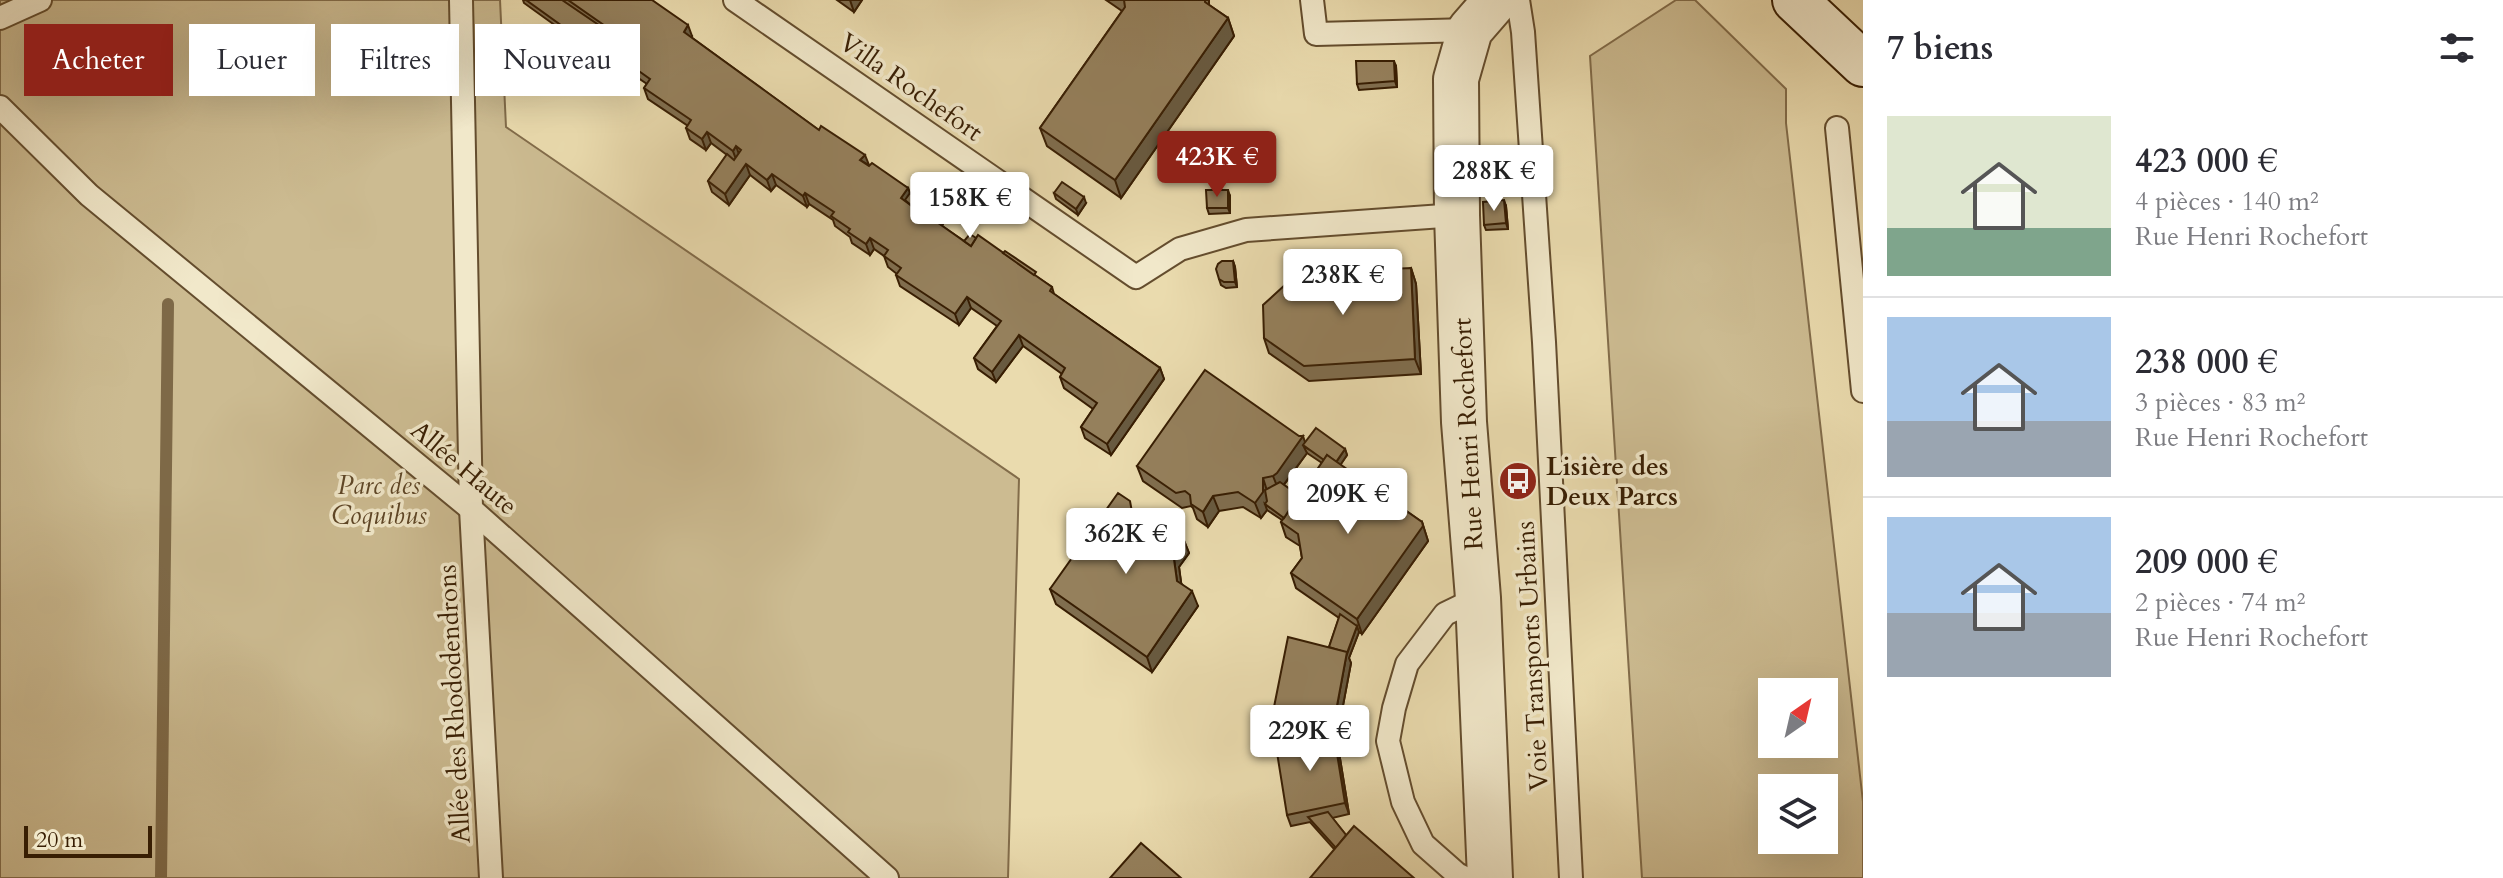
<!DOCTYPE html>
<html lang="fr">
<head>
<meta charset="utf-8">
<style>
	:root { --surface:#fff; --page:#f7f7f7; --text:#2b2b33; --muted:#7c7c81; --line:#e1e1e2; --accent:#8f2418 }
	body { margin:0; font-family:Cardo,serif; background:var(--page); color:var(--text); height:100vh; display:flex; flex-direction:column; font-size:30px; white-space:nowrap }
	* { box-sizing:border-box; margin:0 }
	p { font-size:26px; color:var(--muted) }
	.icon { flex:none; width:44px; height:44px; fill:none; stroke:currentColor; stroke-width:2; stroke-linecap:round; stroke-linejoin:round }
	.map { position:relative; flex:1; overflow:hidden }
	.sheet { display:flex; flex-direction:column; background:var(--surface); width:640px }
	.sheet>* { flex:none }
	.hud { position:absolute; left:24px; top:24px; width:760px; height:72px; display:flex; gap:16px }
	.needle { width:52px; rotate:34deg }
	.controls { position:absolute; left:1758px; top:678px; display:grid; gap:16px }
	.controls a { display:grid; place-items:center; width:80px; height:80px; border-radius:0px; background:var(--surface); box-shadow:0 8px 32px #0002; font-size:40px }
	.scale { position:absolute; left:24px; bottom:20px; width:128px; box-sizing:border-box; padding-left:8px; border:4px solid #381e03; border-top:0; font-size:22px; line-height:28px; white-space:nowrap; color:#381e03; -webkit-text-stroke:6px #f1e8ca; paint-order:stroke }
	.price { position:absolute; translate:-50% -68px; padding:0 18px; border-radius:8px; background:#fff; color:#222; font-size:26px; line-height:52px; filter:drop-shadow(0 2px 4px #0008) }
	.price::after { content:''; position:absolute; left:50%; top:48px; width:24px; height:18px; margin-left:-12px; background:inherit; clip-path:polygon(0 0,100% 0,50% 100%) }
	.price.active { background:var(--accent); color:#fff }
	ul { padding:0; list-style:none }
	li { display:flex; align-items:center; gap:24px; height:200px; padding:0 24px }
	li+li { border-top:2px solid var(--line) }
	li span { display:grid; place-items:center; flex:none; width:224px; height:160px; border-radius:0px; color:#555 }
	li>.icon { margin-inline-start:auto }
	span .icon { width:96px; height:96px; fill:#fffc; stroke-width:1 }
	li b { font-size:34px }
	h2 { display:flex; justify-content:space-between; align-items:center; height:96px; padding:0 24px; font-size:34px }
	.chip { padding:0 28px; border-radius:0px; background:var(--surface); box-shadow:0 8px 32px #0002; font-size:28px; line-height:72px }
	.chip.active { background:var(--accent); color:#fff }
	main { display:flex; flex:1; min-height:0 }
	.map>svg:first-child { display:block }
</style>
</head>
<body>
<main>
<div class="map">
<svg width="1863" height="878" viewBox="0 0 1863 878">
	<rect width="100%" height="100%" fill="#eadbae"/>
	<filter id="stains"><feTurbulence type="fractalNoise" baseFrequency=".0025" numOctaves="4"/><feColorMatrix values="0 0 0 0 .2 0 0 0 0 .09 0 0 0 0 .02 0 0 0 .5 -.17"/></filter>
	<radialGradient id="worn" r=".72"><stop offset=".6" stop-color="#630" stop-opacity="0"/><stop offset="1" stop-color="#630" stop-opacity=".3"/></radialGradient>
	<!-- green -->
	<g fill="#ccbb91" stroke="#826c4a" stroke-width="2" fill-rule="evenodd">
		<polygon points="0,0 500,0 506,127 1019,479 1008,878 0,878"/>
		<path d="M1676,0h19l91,89v34l77,679v76h-221l-52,-822zM1824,692v52h-52v-52zM1824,788v52h-52v-52z"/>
	</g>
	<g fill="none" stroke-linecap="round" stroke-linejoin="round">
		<!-- stream -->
		<polyline stroke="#7e6947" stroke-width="12" points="161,878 168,304"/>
		<!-- lane casing -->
		<g stroke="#644d2e" stroke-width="26">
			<g id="lane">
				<polyline points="461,0 471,509 491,878"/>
				<polyline points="735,0 1136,277 1180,249 1246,230 1457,215"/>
				<polyline points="1312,0 1316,34 1470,30"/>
				<polyline points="1518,0 1523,32 1544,342 1571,878"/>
				<polyline points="0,18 40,0"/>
				<polyline points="0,107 89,195 471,509 887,878"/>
				<polyline points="1837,128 1863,391"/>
				<polyline points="1465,878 1457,874 1423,844 1403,802 1388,741 1394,708 1407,664 1445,614 1478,598"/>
			</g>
		</g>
		<!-- street casing -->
		<g stroke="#644d2e" stroke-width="48">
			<polyline id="street" points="1490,878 1478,598 1464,422 1457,215 1456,79 1470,30 1496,0"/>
		</g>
		<!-- secondary casing -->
		<g stroke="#381e03" stroke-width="48">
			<polyline id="secondary" points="1795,0 1863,64"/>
		</g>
		<!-- lane -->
		<use href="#lane" stroke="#f1e8ca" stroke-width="22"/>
		<!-- street -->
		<use href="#street" stroke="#f1e8ca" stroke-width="44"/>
		<!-- secondary -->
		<use href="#secondary" stroke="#f1e8ca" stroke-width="44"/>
	</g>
	<!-- wall -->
	<g fill="#806e4f" stroke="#381e03" stroke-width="2" fill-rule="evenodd">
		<polygon points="523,0 652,0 692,36 691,37 868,166 908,188 910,193 944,222 942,226 964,241 1037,277 1052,287 1054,294 1160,368 1164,379 1111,455 1085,438 1081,427 1093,409 1064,388 1060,377 1062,374 1023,346 996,382 978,369 974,358 997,326 971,308 959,325 900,286 896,275 897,274 888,267 884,256 874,249 870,255 852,243 850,237 835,226 833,220 809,204 807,207 776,185 771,191 750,175 729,205 712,192 708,181 727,155 711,143 706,150 690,139 686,128 688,126 648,99 644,88 647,84 601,53 599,57 524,3"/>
		<polygon points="837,0 862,0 854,12"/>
		<polygon points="1106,0 1209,0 1209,5 1228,18 1234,36 1121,198 1047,146 1040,128 1122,11"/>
		<polygon points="1396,66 1397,87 1359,90 1357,84"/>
		<polygon points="1054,193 1086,203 1078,215 1056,199"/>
		<polygon points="1230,196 1230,213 1209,214 1207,208"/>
		<polygon points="1506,206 1508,229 1486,230 1484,225"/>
		<polygon points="1233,261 1235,267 1237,287 1226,288 1221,285 1219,279"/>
		<polygon points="1411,268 1416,284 1421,374 1309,381 1269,353 1264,338"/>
		<path d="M1305,443l40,6 2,6 -7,10 82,57 6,19 -66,93 -3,-2 -10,26 2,5 -13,69h-5v3l5,11 11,68 -17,4 14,17 -12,14 -24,-27 -19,4 -4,-11 29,-79v-7l-39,-6 -4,-11 56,-65 10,-29 -43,-30 -5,-15 11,-15 -2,-12 -14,-9 -5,-15 1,-2 -15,-10 -6,8 -18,-11 -24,4 -11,16 -11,-8 -4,-11 -2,-2 -9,2 -39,-27 -6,-15zM1307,453l15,10 -21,34 -17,-12z"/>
		<polygon points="1134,512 1183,538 1189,553 1179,567 1181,583 1198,606 1152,672 1056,604 1050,589"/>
	</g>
	<!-- shaded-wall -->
	<g fill="#685a40" stroke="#381e03" stroke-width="2">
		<polygon points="850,0 862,0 854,12"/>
		<polygon points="1228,18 1234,36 1121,198 1115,180"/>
		<polygon points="688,25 692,36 687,42 684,32"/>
		<polygon points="599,47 601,53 599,57 597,51"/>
		<polygon points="1394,61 1396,66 1397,87 1395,81"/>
		<polygon points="707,132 711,143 706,150 702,139"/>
		<polygon points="736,146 740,157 737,162 733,151"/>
		<polygon points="865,155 869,165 860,160"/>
		<polygon points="746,164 750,175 729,205 725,194"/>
		<polygon points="772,174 776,185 771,191 767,180"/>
		<polygon points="908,188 912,199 907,206 901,198"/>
		<polygon points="1228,190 1230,196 1230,213 1228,208"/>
		<polygon points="805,193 809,204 807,207 803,196"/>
		<polygon points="1084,197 1086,203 1078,215 1076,209"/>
		<polygon points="1504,200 1506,206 1508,229 1506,223"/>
		<polygon points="940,212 944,222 938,231 934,220"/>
		<polygon points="870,238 874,249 870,255 866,244"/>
		<polygon points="1233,261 1235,267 1237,287 1235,282"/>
		<polygon points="1411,268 1416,284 1421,374 1415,359"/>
		<polygon points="967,297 971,308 959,325 955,314"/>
		<polygon points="1019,335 1023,346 996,382 992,372"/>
		<polygon points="1160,368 1164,379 1111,455 1107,444"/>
		<polygon points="1303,436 1307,448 1303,445 1307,453 1279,491 1273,476"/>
		<polygon points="1345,449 1347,455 1335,473 1333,467"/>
		<polygon points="1263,478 1268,494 1269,507 1265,504 1267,510 1261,518 1255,503"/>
		<polygon points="1213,496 1219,511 1208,527 1203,512"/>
		<polygon points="1422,522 1428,541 1362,634 1357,619"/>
		<polygon points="1183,538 1189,553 1179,567 1183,596 1177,581 1173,552"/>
		<polygon points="1192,591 1198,606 1152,672 1147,657"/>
		<polygon points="1357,626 1359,632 1349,658 1351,663 1338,732 1334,722 1346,657"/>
		<polygon points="1334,735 1338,746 1349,814 1345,803"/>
	</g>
	<!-- building -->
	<g fill="#95805c" stroke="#381e03" stroke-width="2">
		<polygon points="526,0 562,0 606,30 598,42 599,47 597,51"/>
		<polygon points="568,0 652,0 688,25 684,32 819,130 821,126 865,155 860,160 869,166 872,163 908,188 901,198 912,206 919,196 940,212 934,220 971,246 978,235 1052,287 1050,291 1160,368 1107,444 1081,427 1097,403 1060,377 1065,368 1019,335 992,372 974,358 1001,321 967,297 955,314 896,275 901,268 884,256 888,250 870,238 866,244 848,232 850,229 831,216 834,212 805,193 803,196 772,174 767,180 746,164 725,194 708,181 727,154 734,160 741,150 736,146 733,151 707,132 702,139 686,128 691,120 644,88 650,79 598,42 608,28"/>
		<polygon points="1124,0 1205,0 1205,2 1228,18 1115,180 1040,128 1125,7"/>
		<polygon points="1356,61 1394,61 1395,81 1357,84"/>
		<polygon points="1062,182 1084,197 1076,209 1054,193"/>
		<polygon points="1206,190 1228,190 1228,208 1207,208"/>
		<polygon points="910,193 917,199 912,206 905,200"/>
		<polygon points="1504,200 1506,223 1484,225 1483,202"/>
		<polygon points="970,234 976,238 971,246 964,241"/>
		<polygon points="1005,251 1036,272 1034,275 1003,253"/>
		<polygon points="1222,261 1233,261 1235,282 1224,282 1219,279 1216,269 1218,264"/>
		<polygon points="1411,268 1415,359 1304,366 1264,338 1263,305 1298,273"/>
		<polygon points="1205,370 1299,436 1303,436 1277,473 1273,476 1263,478 1263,492 1255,503 1238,492 1213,496 1203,512 1191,504 1190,495 1185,491 1176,493 1137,466"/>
		<polygon points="1316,428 1345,449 1336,462 1327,455 1324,460 1303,445"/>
		<polygon points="1327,455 1422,522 1423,526 1357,619 1291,573 1302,558 1298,534 1281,522 1290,509 1299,507 1302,504 1301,493"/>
		<polygon points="1280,482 1301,497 1302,504 1299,507 1290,509 1284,518 1265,504 1267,501 1265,490"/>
		<polygon points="1118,493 1130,501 1132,512 1145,511 1183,538 1173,552 1177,581 1192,591 1147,657 1050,589"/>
		<polygon points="1340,614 1357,626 1347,653 1329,647"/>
		<polygon points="1288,637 1347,652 1334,722 1273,712"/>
		<polygon points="1317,723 1331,726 1331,735 1316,736"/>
		<polygon points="1334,735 1345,803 1287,815 1275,740"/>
		<polygon points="1328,812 1346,835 1336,848 1308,817"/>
		<polygon points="1354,826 1414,878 1310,878"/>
		<polygon points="1141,843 1181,878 1110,878"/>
	</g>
	<!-- icons -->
	<defs>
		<g id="bus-disc" transform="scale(2)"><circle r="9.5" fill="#8f2418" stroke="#f1e8ca"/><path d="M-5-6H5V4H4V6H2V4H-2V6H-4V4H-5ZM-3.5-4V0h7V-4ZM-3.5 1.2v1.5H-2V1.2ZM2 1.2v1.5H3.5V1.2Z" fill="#fff"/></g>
	</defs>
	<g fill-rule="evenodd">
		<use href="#bus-disc" x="1518" y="481"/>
	</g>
	<g text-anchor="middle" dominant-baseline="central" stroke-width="7" stroke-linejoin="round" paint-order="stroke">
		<!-- street labels -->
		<g font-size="26" fill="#381e03" stroke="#f1e8ca">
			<text transform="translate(911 87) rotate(35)">Villa Rochefort</text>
			<text transform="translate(1468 434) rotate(-93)">Rue Henri Rochefort</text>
			<text transform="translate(464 468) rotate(40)">Allée Haute</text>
			<text transform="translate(1532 656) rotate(-93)">Voie Transports Urbains</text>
			<text transform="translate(454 704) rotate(-93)">Allée des Rhododendrons</text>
		</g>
		<!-- poi labels -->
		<g font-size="26" font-weight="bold" fill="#381e03" stroke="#f1e8ca" text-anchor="start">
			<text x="1546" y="466">Lisière des<tspan x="1546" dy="30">Deux Parcs</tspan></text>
		</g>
		<!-- park labels -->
		<g font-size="26" font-style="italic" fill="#5d4526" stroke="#f1e8ca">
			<text x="379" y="485">Parc des<tspan x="379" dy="30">Coquibus</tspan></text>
		</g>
	</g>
	<rect width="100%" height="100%" filter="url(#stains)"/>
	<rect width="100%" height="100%" fill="url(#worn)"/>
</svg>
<div class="controls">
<a><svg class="needle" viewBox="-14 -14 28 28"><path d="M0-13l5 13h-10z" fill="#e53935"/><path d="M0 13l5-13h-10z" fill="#7c7c81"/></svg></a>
<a><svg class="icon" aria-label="layers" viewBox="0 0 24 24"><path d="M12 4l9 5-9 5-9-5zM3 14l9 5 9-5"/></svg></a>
</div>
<div class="scale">20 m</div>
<b class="price active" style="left:1217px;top:199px">423K €</b>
<b class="price" style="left:1494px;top:213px">288K €</b>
<b class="price" style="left:970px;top:240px">158K €</b>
<b class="price" style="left:1343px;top:317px">238K €</b>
<b class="price" style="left:1348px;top:536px">209K €</b>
<b class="price" style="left:1126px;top:576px">362K €</b>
<b class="price" style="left:1310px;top:773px">229K €</b>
<div class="hud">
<a class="chip active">Acheter</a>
<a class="chip">Louer</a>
<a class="chip">Filtres</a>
<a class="chip">Nouveau</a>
</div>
</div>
<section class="sheet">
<h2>7 biens<svg class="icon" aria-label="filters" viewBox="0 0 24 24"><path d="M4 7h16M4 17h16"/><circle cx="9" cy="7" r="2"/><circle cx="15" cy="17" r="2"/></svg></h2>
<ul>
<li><span style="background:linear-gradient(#dfe7d0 70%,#7fa58c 0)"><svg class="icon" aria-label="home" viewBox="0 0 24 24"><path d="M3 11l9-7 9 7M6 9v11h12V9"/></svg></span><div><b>423 000 €</b><p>4 pièces · 140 m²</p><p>Rue Henri Rochefort</p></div></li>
<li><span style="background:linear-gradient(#a9c7e8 65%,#9aa5b1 0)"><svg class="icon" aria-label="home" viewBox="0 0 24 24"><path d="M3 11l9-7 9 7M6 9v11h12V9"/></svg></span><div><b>238 000 €</b><p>3 pièces · 83 m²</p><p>Rue Henri Rochefort</p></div></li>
<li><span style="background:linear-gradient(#a9c7e8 60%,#9aa5b1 0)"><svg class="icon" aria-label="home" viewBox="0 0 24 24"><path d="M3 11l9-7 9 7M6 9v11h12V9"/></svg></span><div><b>209 000 €</b><p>2 pièces · 74 m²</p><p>Rue Henri Rochefort</p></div></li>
</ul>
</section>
</main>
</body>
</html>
